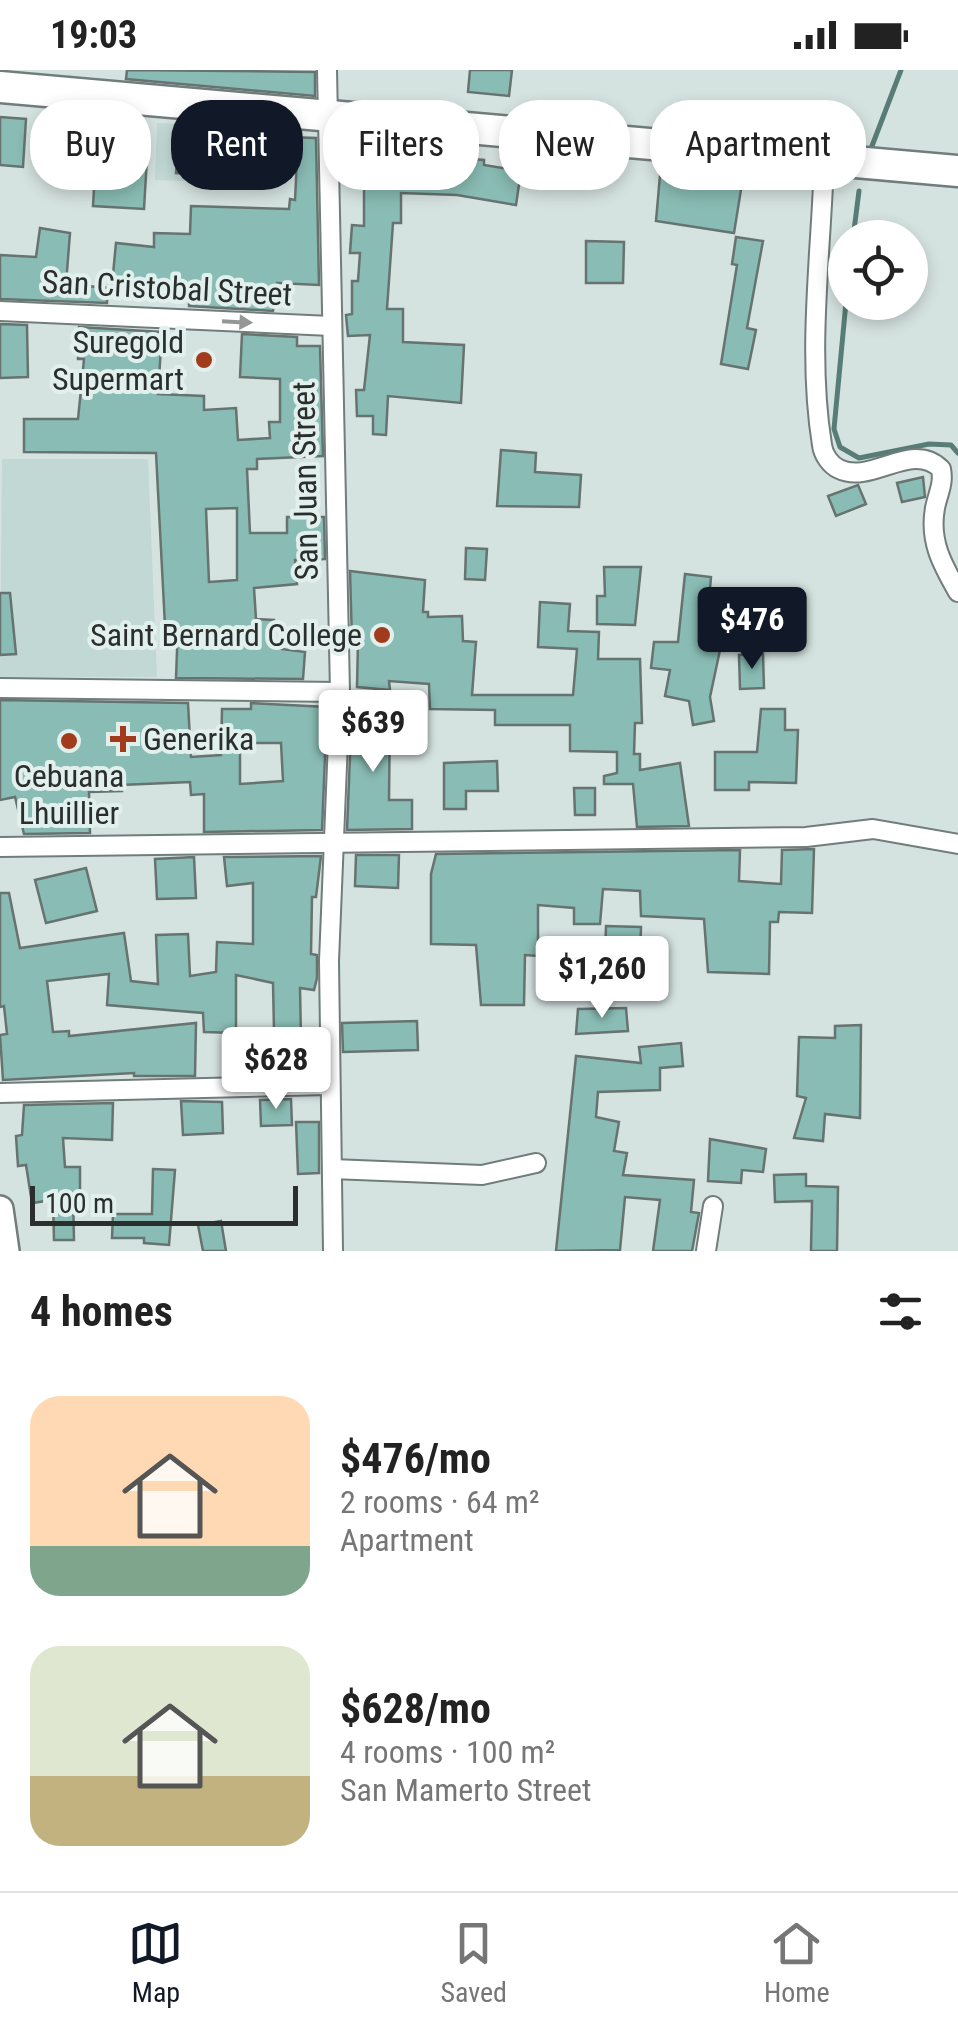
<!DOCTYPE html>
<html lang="en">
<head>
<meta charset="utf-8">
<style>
	:root { --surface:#fff; --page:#f6f6f6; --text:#222; --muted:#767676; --line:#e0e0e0; --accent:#111827 }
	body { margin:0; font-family:"Roboto Condensed",sans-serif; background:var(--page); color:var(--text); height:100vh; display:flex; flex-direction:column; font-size:38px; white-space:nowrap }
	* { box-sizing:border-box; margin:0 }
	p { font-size:32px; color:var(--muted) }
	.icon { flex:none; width:55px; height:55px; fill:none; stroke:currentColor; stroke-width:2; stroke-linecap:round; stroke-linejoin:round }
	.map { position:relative; height:1181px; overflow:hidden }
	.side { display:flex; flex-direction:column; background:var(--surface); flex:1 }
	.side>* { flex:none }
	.banner { position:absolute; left:30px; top:30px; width:900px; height:90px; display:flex; gap:20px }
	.buttons { position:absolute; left:828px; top:150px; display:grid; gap:20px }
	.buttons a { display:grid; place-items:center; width:100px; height:100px; border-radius:50%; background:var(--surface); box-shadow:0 5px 15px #0003; font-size:50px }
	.scale { position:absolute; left:30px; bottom:25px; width:268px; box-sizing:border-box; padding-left:10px; border:5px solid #2a2f2e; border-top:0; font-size:28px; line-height:35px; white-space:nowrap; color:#2a2f2e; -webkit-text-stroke:8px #e2f0ed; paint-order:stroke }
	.price { position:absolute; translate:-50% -85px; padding:0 22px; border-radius:10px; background:#fff; color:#222; font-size:32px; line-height:65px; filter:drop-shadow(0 2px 5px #0008) }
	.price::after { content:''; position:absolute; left:50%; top:60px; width:30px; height:22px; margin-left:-15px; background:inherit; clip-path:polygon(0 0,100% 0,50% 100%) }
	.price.current { background:var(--accent); color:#fff }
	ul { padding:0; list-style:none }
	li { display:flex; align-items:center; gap:30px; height:250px; padding:0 30px }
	li span { display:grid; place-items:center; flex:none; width:280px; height:200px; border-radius:30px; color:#555 }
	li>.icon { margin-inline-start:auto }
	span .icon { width:120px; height:120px; fill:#fffc; stroke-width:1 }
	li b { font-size:42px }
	h2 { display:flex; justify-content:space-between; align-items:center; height:120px; padding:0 30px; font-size:42px }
	.pill { padding:0 35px; border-radius:40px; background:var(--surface); box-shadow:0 5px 15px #0003; font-size:35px; line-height:90px }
	.pill.current { background:var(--accent); color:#fff }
	.status { display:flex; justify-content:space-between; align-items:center; height:70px; padding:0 50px; background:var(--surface); direction:ltr }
	.status svg { height:28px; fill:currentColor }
	.tabs { display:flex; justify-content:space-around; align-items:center; height:140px; border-top:2px solid var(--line); background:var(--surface); font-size:28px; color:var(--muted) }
	.tabs a { display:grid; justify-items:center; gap:5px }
	.tabs .current { color:var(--accent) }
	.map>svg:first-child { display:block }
</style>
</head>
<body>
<div class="status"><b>19:03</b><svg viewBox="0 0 49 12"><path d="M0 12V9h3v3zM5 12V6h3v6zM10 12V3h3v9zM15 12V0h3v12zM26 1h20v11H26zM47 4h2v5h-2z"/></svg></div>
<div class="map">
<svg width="958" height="1181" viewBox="0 0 958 1181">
	<rect width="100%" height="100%" fill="#d5e3e0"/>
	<!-- built -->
	<g fill="#c1d8d4">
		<polygon points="157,53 240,56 238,113 155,110"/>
		<polygon points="2,389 148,389 157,607 0,607"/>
	</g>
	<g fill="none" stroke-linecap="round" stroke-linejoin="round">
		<!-- stream -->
		<g stroke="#587d76" stroke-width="5">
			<polyline points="872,76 901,0"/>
			<polyline points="853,168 859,121"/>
			<polyline points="846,232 834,359 840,377 859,388 929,374 951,375 958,383"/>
		</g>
	</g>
	<!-- building -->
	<g fill="#89bcb4" stroke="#667370" stroke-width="2.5" fill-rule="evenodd">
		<polygon points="127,0 315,2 315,26 126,9"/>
		<polygon points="470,0 512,0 509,26 468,22"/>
		<polygon points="0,47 26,49 23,97 0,95"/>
		<polygon points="179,58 202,60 198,105 176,103"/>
		<polygon points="251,66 316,68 319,215 277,213 273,241 189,236 189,226 111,225 116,173 154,177 154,163 190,164 191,136 289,139 290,129 295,130 297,89 250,85"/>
		<polygon points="355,73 447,77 447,87 484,90 484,95 521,101 516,135 457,125 401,123 401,153 393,153 387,239 403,239 403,272 464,275 461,333 388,326 386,365 373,364 373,346 357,346 356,320 364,320 370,265 348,266 346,245 352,244 352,211 358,211 360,183 350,183 352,155 364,156 364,109 355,110"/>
		<polygon points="96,85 147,88 144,139 93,136"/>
		<polygon points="661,94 744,101 734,163 656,151"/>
		<polygon points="40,158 70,163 66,214 108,218 107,233 0,229 0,185 36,187"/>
		<polygon points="736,167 763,171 747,258 756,260 748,299 721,294 737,195 732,194"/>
		<polygon points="586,171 624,172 623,213 586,213"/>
		<polygon points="0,254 27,255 28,307 0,308"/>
		<path d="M79,257l83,5 -4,62 46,2v14l32,-2 2,32 32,-2 -1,-16h11v-43l-40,-2 2,-43 55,3v9h23l3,110 -66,3v10h-10l3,64h37v-16h37l1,42 -30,1 2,24 -43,4 2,31 18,1v28l31,4 -2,27 -127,-1 2,-53 -13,1 -9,-173 -132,-1v-33h54l6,-60h-6zM237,438v72l-28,2 -3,-73z"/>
		<polygon points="501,380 536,383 535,402 581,405 579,437 497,436"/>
		<polygon points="923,407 925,427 902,432 897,413"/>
		<polygon points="858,415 866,434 836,446 828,426"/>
		<polygon points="466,478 487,479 485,510 465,509"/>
		<polygon points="604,497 641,497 635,555 597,554 597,526 605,526"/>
		<polygon points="350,501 425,510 423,542 428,542 428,547 462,546 463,571 476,572 472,625 573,625 577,579 538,577 540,532 570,534 568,561 599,562 598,589 640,589 642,653 635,653 634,684 640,684 640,700 680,693 689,756 637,757 633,714 604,714 604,706 617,703 617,682 570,681 570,655 495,655 495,640 430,639 429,614 389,611 390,620 357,617 358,571 352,571"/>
		<polygon points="685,504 711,507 705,577 720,580 710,627 714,651 693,655 689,631 665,626 670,600 651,598 654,572 678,572"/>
		<polygon points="0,523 10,523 16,584 0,585"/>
		<polygon points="763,584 764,618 740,619 739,585"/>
		<path d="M0,630l188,3 3,54 30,-2 1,-46h29v-6l76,4 -5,123 -118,2v-38l-13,1 -1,-13 -69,3 1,6 -33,1 1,41 -66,1 -9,-37 -15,3zM240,673h41l2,38 -43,3z"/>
		<polygon points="352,637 390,637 389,730 412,730 412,759 347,760"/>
		<polygon points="761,639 785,639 785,660 798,660 796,713 749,712 749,720 715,720 715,682 757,682"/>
		<polygon points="497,691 498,721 466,721 466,739 444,739 444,693"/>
		<polygon points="574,718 595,718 595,745 575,745"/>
		<polygon points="814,779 812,843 779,842 778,852 770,852 769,904 708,902 704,849 641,846 640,821 603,819 600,854 574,854 574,838 538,835 538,886 525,885 524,935 481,935 476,875 431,874 431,804 436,784 740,780 739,811 781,814 782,780"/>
		<polygon points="356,785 399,785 398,818 355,816"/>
		<polygon points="321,786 316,827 312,827 311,884 317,885 317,908 314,920 300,918 301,970 314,971 312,1003 239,1005 242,959 274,961 273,913 236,905 236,963 204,962 203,943 107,935 109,904 47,911 53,962 69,961 69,966 196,953 195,1006 134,1006 134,1003 3,1010 0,965 7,964 4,936 0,937 0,823 9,823 20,878 124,863 131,911 158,914 156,865 188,864 190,906 216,902 217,872 253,874 253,813 227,816 224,787"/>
		<polygon points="194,787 196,828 157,829 155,789"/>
		<polygon points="86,798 97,841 46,853 35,810"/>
		<polygon points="606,856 641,857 640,889 605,888"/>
		<polygon points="626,938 628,961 576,964 578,939"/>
		<polygon points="417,951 418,980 343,982 342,953"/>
		<polygon points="861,955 860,1048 825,1044 823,1071 794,1068 806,1028 797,1026 799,967 835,968 835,956"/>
		<polygon points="681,973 683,996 660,998 660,1020 598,1022 596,1047 619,1052 614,1081 627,1083 623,1105 694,1110 691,1142 699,1143 692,1181 653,1181 660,1130 625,1127 620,1180 556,1181 576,986 641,993 639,977"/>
		<polygon points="291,1029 292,1055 261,1056 260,1030"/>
		<polygon points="181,1031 222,1032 223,1063 183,1065"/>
		<polygon points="113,1033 112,1070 63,1068 65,1097 80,1097 80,1123 73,1123 74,1170 54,1170 53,1130 32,1133 26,1095 18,1096 16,1066 22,1065 24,1035"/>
		<polygon points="296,1052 319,1052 319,1103 298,1104"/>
		<polygon points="710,1069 766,1079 763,1102 742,1100 741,1113 708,1111"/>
		<polygon points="153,1099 175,1100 169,1175 144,1173 144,1168 112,1168 113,1144 152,1144"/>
		<polygon points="806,1104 806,1116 838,1117 837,1181 811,1181 812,1131 775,1132 774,1105"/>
		<polygon points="221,1151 226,1181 203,1181 198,1155"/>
	</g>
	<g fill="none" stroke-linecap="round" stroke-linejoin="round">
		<!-- street casing -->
		<g stroke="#707d7b" stroke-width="22">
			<g id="street">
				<polyline points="327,0 340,622 329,891 333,1181"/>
				<path d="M824,92c-3,92 -17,191 -2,283 1,9 8,20 17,24 32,16 73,-29 102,0 3,15 -3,24 -6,39 -6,33 7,56 23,84"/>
				<polyline points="0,241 331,256"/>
				<polyline points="0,618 340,622"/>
				<polyline points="0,777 806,767 873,759 958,774"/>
				<polyline points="0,1023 329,1015"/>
				<polyline points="332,1099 482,1105 536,1093"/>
				<polyline points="706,1181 713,1136"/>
			</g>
		</g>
		<!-- secondary casing -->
		<g stroke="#707d7b" stroke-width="30">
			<polyline id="secondary" points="0,1139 6,1181"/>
		</g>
		<!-- highway casing -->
		<g stroke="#707d7b" stroke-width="35">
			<polyline id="highway" points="0,17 958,101"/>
		</g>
		<!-- street -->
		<use href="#street" stroke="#fff" stroke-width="18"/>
		<!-- secondary -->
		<use href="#secondary" stroke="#fff" stroke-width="25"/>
		<!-- highway -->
		<use href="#highway" stroke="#fff" stroke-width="30"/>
	</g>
	<!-- one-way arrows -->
	<defs><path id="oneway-solid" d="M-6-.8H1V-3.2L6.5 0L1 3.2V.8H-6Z" transform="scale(2.5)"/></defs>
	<use fill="#949796" href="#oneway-solid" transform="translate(237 252) rotate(3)"/>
	<!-- markers -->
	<g fill="#a23b1c" stroke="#e2f0ed" stroke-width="4">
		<circle cx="204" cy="290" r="10"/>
		<circle cx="382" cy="565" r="10"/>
		<path d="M118 654h10v10h10v10h-10v10h-10v-10h-10v-10h10z"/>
		<circle cx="69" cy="671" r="10"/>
	</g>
	<g text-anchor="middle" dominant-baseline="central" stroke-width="8" stroke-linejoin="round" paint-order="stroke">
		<!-- street labels -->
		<g font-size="32" fill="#2a2f2e" stroke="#e2f0ed">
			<text transform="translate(167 218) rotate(3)">San Cristobal Street</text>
			<text transform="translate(305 411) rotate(-91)">San Juan Street</text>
		</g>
		<!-- poi labels -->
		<g font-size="32" fill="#2a2f2e" stroke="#e2f0ed" text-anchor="end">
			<text x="184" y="272">Suregold<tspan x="184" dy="37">Supermart</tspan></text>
			<text x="362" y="565">Saint Bernard College</text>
			<text x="143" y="669" text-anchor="start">Generika</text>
			<text x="69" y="706" text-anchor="middle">Cebuana<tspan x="69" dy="37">Lhuillier</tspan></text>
		</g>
	</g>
</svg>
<div class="buttons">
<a><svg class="icon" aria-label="locate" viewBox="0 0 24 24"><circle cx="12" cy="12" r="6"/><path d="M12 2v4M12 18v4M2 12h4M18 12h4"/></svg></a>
</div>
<div class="scale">100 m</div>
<b class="price current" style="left:752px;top:602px">$476</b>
<b class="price" style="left:373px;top:705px">$639</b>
<b class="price" style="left:602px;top:951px">$1,260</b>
<b class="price" style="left:276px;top:1042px">$628</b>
<div class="banner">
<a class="pill">Buy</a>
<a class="pill current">Rent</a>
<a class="pill">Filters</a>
<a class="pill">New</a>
<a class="pill">Apartment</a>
</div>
</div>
<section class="side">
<h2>4 homes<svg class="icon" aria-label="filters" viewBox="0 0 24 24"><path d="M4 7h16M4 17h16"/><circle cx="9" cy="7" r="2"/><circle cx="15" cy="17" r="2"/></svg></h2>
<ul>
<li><span style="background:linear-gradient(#ffd9b3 75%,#7fa58c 0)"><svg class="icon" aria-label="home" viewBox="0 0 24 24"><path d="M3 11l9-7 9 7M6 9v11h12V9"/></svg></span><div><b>$476/mo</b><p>2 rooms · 64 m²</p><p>Apartment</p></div></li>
<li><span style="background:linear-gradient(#dfe7d0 65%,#c2b280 0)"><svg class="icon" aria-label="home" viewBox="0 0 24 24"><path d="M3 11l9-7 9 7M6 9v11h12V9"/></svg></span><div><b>$628/mo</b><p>4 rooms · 100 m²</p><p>San Mamerto Street</p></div></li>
</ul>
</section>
<nav class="tabs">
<a class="current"><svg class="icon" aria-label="map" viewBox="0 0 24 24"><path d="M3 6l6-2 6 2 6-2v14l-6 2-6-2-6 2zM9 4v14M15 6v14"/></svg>Map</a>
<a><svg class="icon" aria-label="saved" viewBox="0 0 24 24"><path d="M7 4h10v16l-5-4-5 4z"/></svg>Saved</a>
<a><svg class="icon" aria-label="home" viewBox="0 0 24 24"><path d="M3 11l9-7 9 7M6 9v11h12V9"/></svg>Home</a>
</nav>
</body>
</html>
